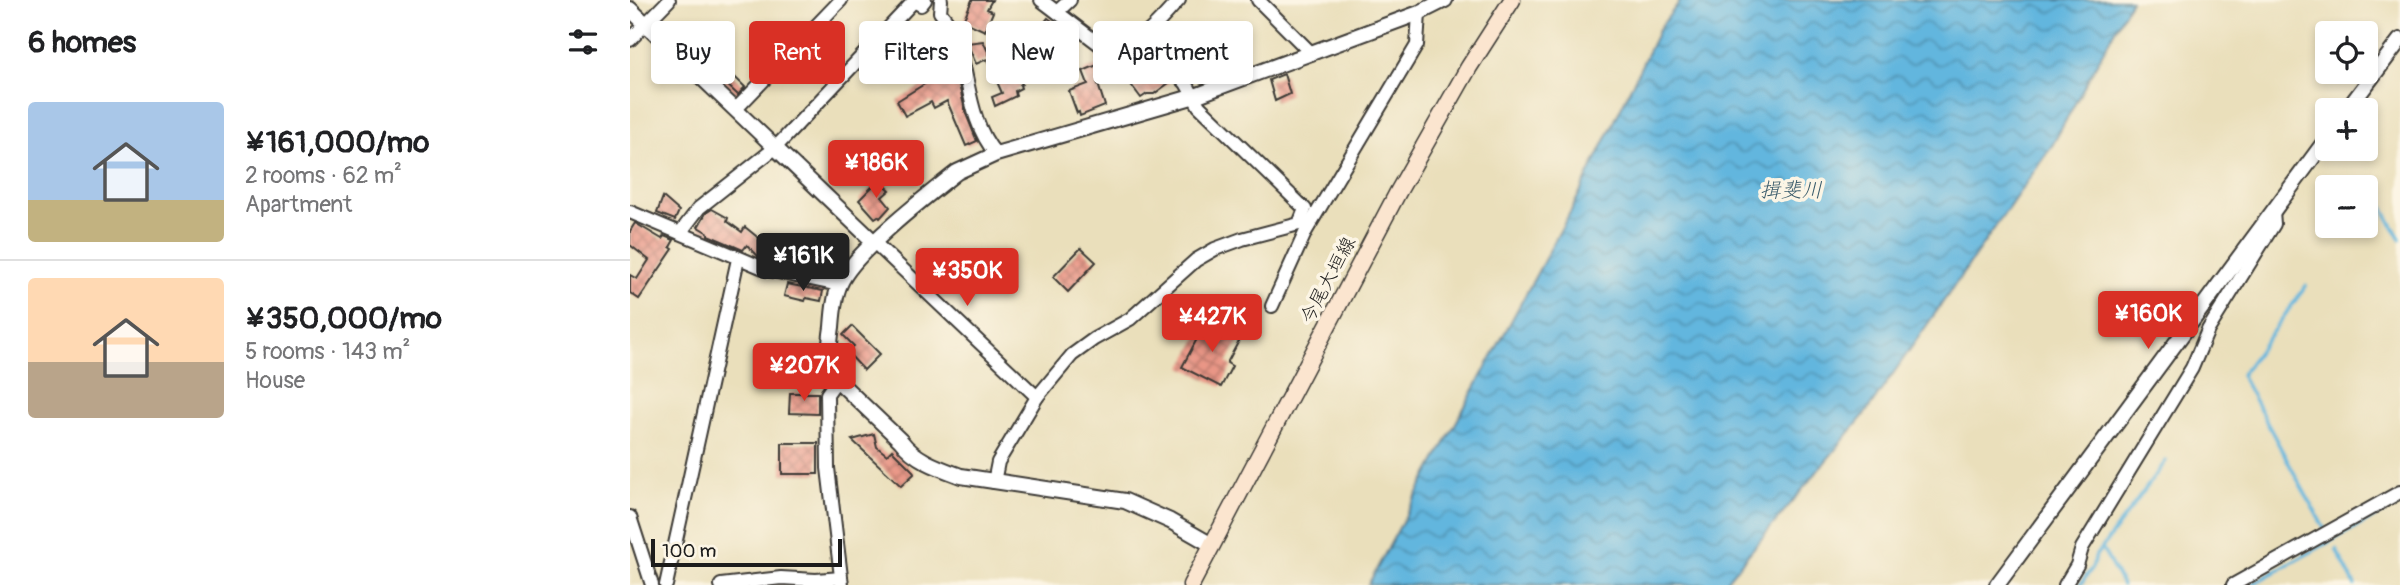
<!DOCTYPE html>
<html lang="en">
<head>
<meta charset="utf-8">
<style>
	:root { --surface:#fff; --page:#f6f6f6; --text:#202124; --muted:#757577; --line:#e0e0e0; --accent:#d93025 }
	body { margin:0; font-family:Pangolin,"Klee One",sans-serif; background:var(--page); color:var(--text); height:100vh; display:flex; flex-direction:column; font-size:26px; white-space:nowrap }
	* { box-sizing:border-box; margin:0 }
	p { font-size:23px; color:var(--muted) }
	.icon { flex:none; width:38px; height:38px; fill:none; stroke:currentColor; stroke-width:2; stroke-linecap:round; stroke-linejoin:round }
	.map { position:relative; flex:1; overflow:hidden }
	.side { display:flex; flex-direction:column; background:var(--surface); width:630px }
	.side>* { flex:none }
	.top-card { position:absolute; left:21px; top:21px; width:665px; height:63px; display:flex; gap:14px }
	.controls { position:absolute; left:1685px; top:21px; display:grid; gap:14px }
	.controls a { display:grid; place-items:center; width:63px; height:63px; border-radius:7px; background:var(--surface); box-shadow:0 4px 10px #0003; font-size:35px }
	.scale { position:absolute; left:21px; bottom:18px; width:191px; box-sizing:border-box; padding-left:7px; border:4px solid #1c1c1c; border-top:0; font-size:19px; line-height:24px; white-space:nowrap; color:#1c1c1c; -webkit-text-stroke:5px #fcf5e5; paint-order:stroke }
	.price { position:absolute; translate:-50% -60px; padding:0 16px; border-radius:7px; background:var(--accent); color:#fff; font-size:23px; line-height:46px; filter:drop-shadow(0 2px 4px #0008) }
	.price::after { content:''; position:absolute; left:50%; top:42px; width:21px; height:16px; margin-left:-10px; background:inherit; clip-path:polygon(0 0,100% 0,50% 100%) }
	.price.current { background:#222; color:#fff }
	ul { padding:0; list-style:none }
	li { display:flex; align-items:center; gap:21px; height:175px; padding:0 28px }
	li+li { border-top:2px solid var(--line) }
	li span { display:grid; place-items:center; flex:none; width:196px; height:140px; border-radius:7px; color:#555 }
	li>.icon { margin-inline-start:auto }
	span .icon { width:84px; height:84px; fill:#fffc; stroke-width:1 }
	li b { font-size:30px }
	h2 { display:flex; justify-content:space-between; align-items:center; height:84px; padding:0 28px; font-size:30px }
	.tag { padding:0 24px; border-radius:7px; background:var(--surface); box-shadow:0 4px 10px #0003; font-size:24px; line-height:63px }
	.tag.current { background:var(--accent); color:#fff }
	main { display:flex; flex:1; min-height:0 }
	.map>svg:first-child { display:block }
</style>
</head>
<body>
<main>
<section class="side">
<h2>6 homes<svg class="icon" aria-label="filters" viewBox="0 0 24 24"><path d="M4 7h16M4 17h16"/><circle cx="9" cy="7" r="2"/><circle cx="15" cy="17" r="2"/></svg></h2>
<ul>
<li><span style="background:linear-gradient(#a9c7e8 70%,#c2b280 0)"><svg class="icon" aria-label="home" viewBox="0 0 24 24"><path d="M3 11l9-7 9 7M6 9v11h12V9"/></svg></span><div><b>¥161,000/mo</b><p>2 rooms · 62 m²</p><p>Apartment</p></div></li>
<li><span style="background:linear-gradient(#ffd9b3 60%,#b9a48a 0)"><svg class="icon" aria-label="home" viewBox="0 0 24 24"><path d="M3 11l9-7 9 7M6 9v11h12V9"/></svg></span><div><b>¥350,000/mo</b><p>5 rooms · 143 m²</p><p>House</p></div></li>
</ul>
</section>
<div class="map">
<svg width="1770" height="585" viewBox="0 0 1770 585">
	<defs>
		<pattern id="water-waves" width="16" height="10" patternUnits="userSpaceOnUse" patternTransform="scale(1.75)"><rect width="16" height="10" fill="#62b6de"/><path d="M0 5q4-4 8 0t8 0" fill="none" stroke="#5093b3"/></pattern>
		<pattern id="building-cross-hatch" width="8" height="8" patternUnits="userSpaceOnUse" patternTransform="scale(1.75)"><rect width="8" height="8" fill="#e99686"/><path d="M0 0l8 8M0 8l8-8" fill="none" stroke="#bc7a6d"/></pattern>
	</defs>
	<rect width="100%" height="100%" fill="#fcf5e5"/>
	<filter id="ink" filterUnits="userSpaceOnUse"><feTurbulence type="fractalNoise" baseFrequency=".0143" numOctaves="2"/><feDisplacementMap in="SourceGraphic" scale="14" xChannelSelector="R" yChannelSelector="G"/><feConvolveMatrix kernelMatrix="1 2 1 2 8 2 1 2 1" color-interpolation-filters="sRGB"/></filter>
	<filter id="wash" filterUnits="userSpaceOnUse"><feTurbulence type="fractalNoise" baseFrequency=".00686" numOctaves="4" result="noise"/><feDisplacementMap in="SourceGraphic" scale="28" xChannelSelector="R" yChannelSelector="G"/><feGaussianBlur stdDeviation="1.57" result="paint"/><feColorMatrix in="noise" values="0 0 0 0 0 0 0 0 0 0 0 0 0 0 0 0 0 1.4 0 .05"/><feComposite in="paint" operator="in"/></filter>
	<g filter="url(#wash)">
		<rect width="100%" height="100%" fill="#eadfbb"/>
		<!-- water -->
		<polygon fill="url(#water-waves)" stroke="#3f697d" stroke-width="2" points="1051,0 1501,0 1423,144 1235,414 1093,585 738,585 943,207 1029,29"/>
		<g fill="none" stroke-linecap="round" stroke-linejoin="round">
			<!-- stream -->
			<g stroke="#62b6de" stroke-width="3.5">
				<polyline points="1745,193 1770,239"/>
				<polyline points="1676,286 1611,375 1695,530"/>
				<polyline points="1472,548 1536,461"/>
				<polyline points="1706,549 1725,585"/>
				<polyline points="1450,585 1462,568 1466,555 1472,548 1492,585"/>
				<polyline points="1621,585 1770,503"/>
			</g>
		</g>
		<g id="blocks">
			<!-- building -->
			<g fill="url(#building-cross-hatch)">
				<polygon points="342,0 362,0 357,9 363,12 355,31 333,21"/>
				<polygon points="418,18 434,30 425,41 409,29"/>
				<polygon points="353,41 360,56 376,48 379,56 382,55 389,72 387,73 392,84 390,85 391,88 385,91 386,96 365,106 362,97 372,93 357,59 346,64 337,43"/>
				<polygon points="509,49 540,82 524,94 517,94 511,98 487,66 470,71 466,56 484,56 486,64"/>
				<polygon points="85,58 115,87 108,95 77,66"/>
				<polygon points="467,65 472,80 467,81 475,106 450,116 449,112 447,113 439,91 458,84 453,71"/>
				<polygon points="325,68 336,114 347,141 336,146 317,101 304,108 301,102 275,116 267,101 314,72"/>
				<polygon points="654,74 660,94 645,101 639,80"/>
				<polygon points="249,180 260,190 252,197 260,207 250,218 248,216 245,218 229,200"/>
				<polygon points="33,197 49,211 45,220 27,213"/>
				<polygon points="82,209 98,218 97,221 112,232 115,227 131,240 147,256 143,262 128,256 117,245 113,250 78,235 78,233 68,227 76,213"/>
				<polygon points="5,223 32,239 34,236 44,240 40,247 43,249 9,299 0,293 0,275 7,279 19,260 0,245 0,231"/>
				<polygon points="451,248 466,262 438,292 423,277"/>
				<polygon points="157,284 193,291 191,301 176,298 175,301 154,296"/>
				<polygon points="577,320 611,337 597,363 602,366 591,387 552,367"/>
				<polygon points="222,326 250,354 234,370 217,352 224,346 213,335"/>
				<polygon points="160,393 188,393 188,414 159,413"/>
				<polygon points="244,434 247,447 257,455 262,450 283,471 284,474 271,486 222,440"/>
				<rect x="152" y="443" width="36" height="31"/>
			</g>
		</g>
	</g>
	<g filter="url(#ink)">
		<use href="#blocks" fill-opacity="0" stroke="#3b3934" stroke-width="2"/>
		<g fill="none" stroke-linecap="round" stroke-linejoin="round">
			<!-- minor casing -->
			<g stroke="#3b3934" stroke-width="16">
				<g id="minor">
					<path d="M311,0l-1,12c5,7 13,15 15,23 15,39 12,85 41,119"/>
					<path d="M411,0l62,47c37,3 53,-23 76,-47"/>
					<polyline points="628,0 681,53"/>
					<polyline points="427,12 440,0"/>
					<polyline points="0,40 39,0"/>
					<polyline points="105,110 211,0"/>
					<polyline points="0,212 138,270 209,285"/>
					<polyline points="50,233 69,208 145,148 284,1 291,5 295,0"/>
					<polyline points="245,243 407,397"/>
					<polyline points="642,306 676,231 787,45 789,13"/>
					<polyline points="207,380 197,394 198,468 212,585"/>
					<polyline points="364,482 368,462 407,397 442,355 464,339 500,319 566,260 585,249 612,239 669,224 675,209 569,106 556,83 512,39"/>
					<polyline points="0,517 22,585"/>
					<polyline points="36,585 108,259"/>
					<polyline points="91,585 151,578 186,580 211,578"/>
					<polyline points="1435,585 1447,565 1452,548 1562,368 1578,330 1644,224 1643,211"/>
					<polyline points="1603,585 1770,492"/>
				</g>
			</g>
			<!-- tertiary casing -->
			<g stroke="#3b3934" stroke-width="18">
				<g id="tertiary">
					<polyline points="0,9 245,243"/>
					<polyline points="1717,110 1770,40"/>
					<path d="M582,545l-42,-24 -45,-20 -164,-25c-22,-8 -46,-16 -60,-35l-64,-61c-9,-18 -8,-34 -5,-53 1,-13 2,-30 8,-43 13,-31 88,-89 117,-112l39,-18 199,-58 224,-83 26,-13"/>
					<polyline points="1367,585 1698,137"/>
				</g>
			</g>
			<!-- secondary casing -->
			<g stroke="#3b3934" stroke-width="19">
				<polyline id="secondary" points="561,585 768,192 839,67 882,0"/>
			</g>
			<!-- minor -->
			<use href="#minor" stroke="#fff" stroke-width="12"/>
			<!-- tertiary -->
			<use href="#tertiary" stroke="#fff" stroke-width="14"/>
			<!-- secondary -->
			<use href="#secondary" stroke="#fbe5cf" stroke-width="16"/>
		</g>
	</g>
	<g text-anchor="middle" dominant-baseline="central" stroke-width="7" stroke-linejoin="round" paint-order="stroke">
		<!-- street labels -->
		<g font-size="19" fill="#1c1c1c" stroke="#fcf5e5">
			<text transform="translate(698 280) rotate(-62)">今尾大垣線</text>
		</g>
		<!-- water labels -->
		<g font-size="21" font-style="italic" fill="#385a6a" stroke="#fcf5e5">
			<text x="1161" y="190">揖斐川</text>
		</g>
	</g>
</svg>
<div class="controls">
<a><svg class="icon" aria-label="locate" viewBox="0 0 24 24"><circle cx="12" cy="12" r="6"/><path d="M12 2v4M12 18v4M2 12h4M18 12h4"/></svg></a>
<a>+</a>
<a>−</a>
</div>
<div class="scale">100 m</div>
<b class="price" style="left:246px;top:200px">¥186K</b>
<b class="price current" style="left:173px;top:293px">¥161K</b>
<b class="price" style="left:337px;top:308px">¥350K</b>
<b class="price" style="left:1518px;top:351px">¥160K</b>
<b class="price" style="left:582px;top:354px">¥427K</b>
<b class="price" style="left:174px;top:403px">¥207K</b>
<div class="top-card">
<a class="tag">Buy</a>
<a class="tag current">Rent</a>
<a class="tag">Filters</a>
<a class="tag">New</a>
<a class="tag">Apartment</a>
</div>
</div>
</main>
</body>
</html>
